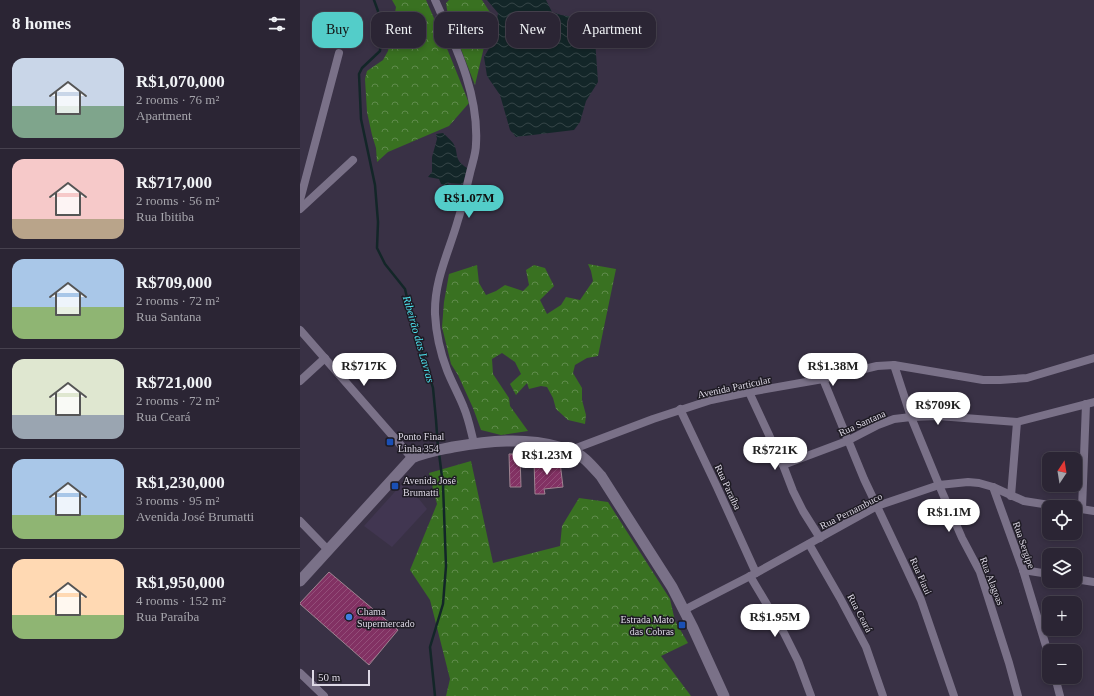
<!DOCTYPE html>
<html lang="en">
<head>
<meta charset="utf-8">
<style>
	:root { --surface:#2b2534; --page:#373140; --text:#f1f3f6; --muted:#a6a5ac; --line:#47424f; --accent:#53cdc9 }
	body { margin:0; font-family:"Times New Roman",serif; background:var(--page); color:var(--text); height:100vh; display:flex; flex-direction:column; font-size:15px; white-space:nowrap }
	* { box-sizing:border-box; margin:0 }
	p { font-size:13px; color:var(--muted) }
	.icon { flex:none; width:22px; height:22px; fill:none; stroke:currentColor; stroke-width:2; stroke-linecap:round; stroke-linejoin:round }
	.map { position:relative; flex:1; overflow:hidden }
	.side { display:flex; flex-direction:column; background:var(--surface); width:300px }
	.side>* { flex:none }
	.banner { position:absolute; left:12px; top:12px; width:380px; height:36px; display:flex; gap:8px }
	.needle { width:26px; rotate:12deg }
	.buttons { position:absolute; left:742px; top:452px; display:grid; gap:8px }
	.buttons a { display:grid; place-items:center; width:40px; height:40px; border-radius:8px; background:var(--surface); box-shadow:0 2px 6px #0003,0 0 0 1px var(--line); font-size:20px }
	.scale { position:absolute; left:12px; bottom:10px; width:58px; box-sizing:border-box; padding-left:4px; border:2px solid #ddd8e5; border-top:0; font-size:11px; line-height:14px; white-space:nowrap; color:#ddd8e5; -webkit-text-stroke:3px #1e1b24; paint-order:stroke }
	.price { position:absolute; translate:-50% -34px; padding:0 9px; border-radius:14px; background:#fff; color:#222; font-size:13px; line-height:26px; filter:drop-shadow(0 1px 2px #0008) }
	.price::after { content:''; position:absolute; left:50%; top:24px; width:12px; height:9px; margin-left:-6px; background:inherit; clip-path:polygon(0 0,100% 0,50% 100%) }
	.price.active { background:var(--accent); color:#111 }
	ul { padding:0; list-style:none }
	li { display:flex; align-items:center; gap:12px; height:100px; padding:0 12px }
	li+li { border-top:1px solid var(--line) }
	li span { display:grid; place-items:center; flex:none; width:112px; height:80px; border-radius:12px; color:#555 }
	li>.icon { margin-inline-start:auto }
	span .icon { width:48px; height:48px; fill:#fffc; stroke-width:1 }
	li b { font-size:17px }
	h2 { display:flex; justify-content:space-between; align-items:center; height:48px; padding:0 12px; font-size:17px }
	.pill { padding:0 14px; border-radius:12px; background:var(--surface); box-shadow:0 2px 6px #0003,0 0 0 1px var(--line); font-size:14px; line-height:36px }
	.pill.active { background:var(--accent); color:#111 }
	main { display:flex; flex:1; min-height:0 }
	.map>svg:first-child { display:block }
</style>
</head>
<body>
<main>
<section class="side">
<h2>8 homes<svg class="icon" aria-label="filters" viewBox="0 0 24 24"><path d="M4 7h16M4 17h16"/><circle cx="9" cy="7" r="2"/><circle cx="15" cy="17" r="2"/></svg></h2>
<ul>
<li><span style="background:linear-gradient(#c9d6e8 60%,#7fa58c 0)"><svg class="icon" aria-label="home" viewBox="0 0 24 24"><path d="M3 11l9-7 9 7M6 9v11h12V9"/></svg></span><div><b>R$1,070,000</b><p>2 rooms · 76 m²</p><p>Apartment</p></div></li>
<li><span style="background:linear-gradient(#f6c9c9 75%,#b9a48a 0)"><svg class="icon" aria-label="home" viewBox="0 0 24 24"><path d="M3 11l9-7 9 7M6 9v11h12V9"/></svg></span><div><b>R$717,000</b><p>2 rooms · 56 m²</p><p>Rua Ibitiba</p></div></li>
<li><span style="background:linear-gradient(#a9c7e8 60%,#8fb573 0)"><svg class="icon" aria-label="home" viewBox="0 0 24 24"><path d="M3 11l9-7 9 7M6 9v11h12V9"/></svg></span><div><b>R$709,000</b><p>2 rooms · 72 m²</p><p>Rua Santana</p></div></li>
<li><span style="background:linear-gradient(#dfe7d0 70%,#9aa5b1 0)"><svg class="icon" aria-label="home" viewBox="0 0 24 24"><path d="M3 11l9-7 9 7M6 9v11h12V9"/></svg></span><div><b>R$721,000</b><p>2 rooms · 72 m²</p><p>Rua Ceará</p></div></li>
<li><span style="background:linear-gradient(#a9c7e8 70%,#8fb573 0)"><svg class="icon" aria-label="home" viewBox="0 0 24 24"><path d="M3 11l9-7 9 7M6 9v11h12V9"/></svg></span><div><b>R$1,230,000</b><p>3 rooms · 95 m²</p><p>Avenida José Brumatti</p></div></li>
<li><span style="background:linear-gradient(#ffd9b3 70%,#8fb573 0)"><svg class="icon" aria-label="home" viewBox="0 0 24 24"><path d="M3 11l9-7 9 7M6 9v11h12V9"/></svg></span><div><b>R$1,950,000</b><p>4 rooms · 152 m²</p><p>Rua Paraíba</p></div></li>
</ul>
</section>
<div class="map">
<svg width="794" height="696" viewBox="0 0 794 696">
	<defs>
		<pattern id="forest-crowns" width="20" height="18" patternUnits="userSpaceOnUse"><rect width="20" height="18" fill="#397121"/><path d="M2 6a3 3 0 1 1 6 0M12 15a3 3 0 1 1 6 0" fill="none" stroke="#5f8b4c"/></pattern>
		<pattern id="water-waves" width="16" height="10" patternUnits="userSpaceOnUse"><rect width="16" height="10" fill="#132628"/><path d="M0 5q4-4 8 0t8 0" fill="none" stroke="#354547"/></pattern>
		<pattern id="building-hatch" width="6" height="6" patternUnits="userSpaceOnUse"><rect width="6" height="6" fill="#823163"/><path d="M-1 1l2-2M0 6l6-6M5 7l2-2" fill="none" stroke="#934e79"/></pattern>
	</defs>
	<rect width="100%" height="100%" fill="#393145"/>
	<!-- built -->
	<polygon fill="#413651" points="101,485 119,499 127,509 92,547 64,526"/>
	<!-- forest -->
	<g fill="url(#forest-crowns)">
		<polygon points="92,0 126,0 144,41 169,103 149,126 88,152 77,162 76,148 72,135 67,112 65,79 67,71 83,60 88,51 96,7"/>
		<polygon points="149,0 182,0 193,17 189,38 184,47 175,85 148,16 146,3"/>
		<polygon points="288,264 316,269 298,356 287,358 275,365 273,373 282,388 282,400 286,415 285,424 268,420 256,409 253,398 247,387 241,386 229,389 227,383 216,395 210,384 221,374 215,362 202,353 192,359 193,374 209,398 210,406 228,431 201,435 181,430 173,408 158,375 151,364 142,327 144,302 149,274 177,265 179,283 186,295 196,291 205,285 223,291 229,285 226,270 234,265 245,268 254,286 240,300 247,314 261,305 266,297 280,300 293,281 291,271"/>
		<polygon points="171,461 193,563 260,546 262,526 279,498 308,502 370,599 375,621 388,643 361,656 391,696 146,696 150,679 130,600 110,570 137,504 129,473"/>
	</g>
	<!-- water -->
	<g fill="url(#water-waves)">
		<polygon points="187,0 246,0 252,12 261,15 274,17 295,39 298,82 286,101 280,122 274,130 216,137 210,130 200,95 187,76 184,57 194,40 198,13"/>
		<path d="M143,133c3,3 7,6 10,10 7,11 -1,15 14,25l-4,16 -15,-1 1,3 -8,-2 -2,-5 -11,-2 4,-5v-15l5,-18 -1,-5z"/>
	</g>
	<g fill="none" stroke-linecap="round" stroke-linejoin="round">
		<!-- stream -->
		<g stroke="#132628" stroke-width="2.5">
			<polyline points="74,0 78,11 81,37 80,51 62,68 59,74 61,119 75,185 78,222 77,248 85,264 105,289 112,319 133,388 136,420 138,448"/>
			<polyline points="135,696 130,647 143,604 146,566 143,485 139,453"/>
		</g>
	</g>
	<!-- building -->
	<g fill="url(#building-hatch)" stroke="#9e8491">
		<polygon points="209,454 220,454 221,487 210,487"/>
		<polygon points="234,460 242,460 242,464 260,462 263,487 244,489 245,494 235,494"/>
		<polygon points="29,572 98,630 69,665 0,604 0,603"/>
	</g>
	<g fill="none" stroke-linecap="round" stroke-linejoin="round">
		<!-- minor -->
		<g stroke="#7a7188" stroke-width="8">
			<path d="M135,0c20,45 44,93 41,144 0,10 -4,20 -6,29 -4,16 -7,32 -12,47 -9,32 -24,60 -23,94 1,19 5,38 12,56 5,13 12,25 17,38 5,12 7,24 10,35"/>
			<polyline points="0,200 39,53"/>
			<polyline points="0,209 53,160"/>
			<polyline points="0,330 112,458"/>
			<polyline points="594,365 611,417 639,485 662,538 680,572 709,663 718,696"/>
			<polyline points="523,379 564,479 601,557 621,600 654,696"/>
			<polyline points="0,381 25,358"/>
			<polyline points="449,392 483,465 493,491 503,511 520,538"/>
			<polyline points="380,409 417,487 456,573"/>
			<polyline points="271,450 353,419 411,400 449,392 523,379 577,366 594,365 683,380 700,380 727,378 794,358"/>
			<polyline points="483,465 547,441 578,425 594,419 611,417 638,416 717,422 794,402"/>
			<polyline points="693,487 723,570 749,656"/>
			<polyline points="711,496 717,422"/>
			<polyline points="775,508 794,511"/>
			<polyline points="782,509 786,404"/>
			<polyline points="0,521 28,550"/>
			<polyline points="509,544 540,598 566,647 583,696"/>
			<polyline points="723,570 749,574"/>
			<polyline points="450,576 484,633 498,661 511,696"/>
			<polyline points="775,579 794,582"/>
			<polyline points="384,610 456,573 577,506 639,485 668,482 679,483 693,487 724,501 762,507"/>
			<polyline points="0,673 24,696"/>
			<polyline points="755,677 760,696"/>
		</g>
		<!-- secondary -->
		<path stroke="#7a7188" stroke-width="11" d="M0,581l112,-123c13,-6 27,-8 41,-11 35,-6 72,-10 106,0 4,1 9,1 12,3 12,5 21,16 30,26l71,111 21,41 31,68"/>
	</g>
	<!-- markers -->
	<g fill="#1a4fb4" stroke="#1e1b24" stroke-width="1.5">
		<rect x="86" y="438" width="8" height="8" rx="2"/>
		<rect x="91" y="482" width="8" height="8" rx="2"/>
		<rect x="378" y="621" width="8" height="8" rx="2"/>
	</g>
	<circle fill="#3f7fe0" stroke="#1e1b24" stroke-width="1.5" cx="49" cy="617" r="4"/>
	<g text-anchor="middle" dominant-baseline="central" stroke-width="3" stroke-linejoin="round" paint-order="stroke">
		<!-- street labels -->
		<g font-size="10" fill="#ddd8e5" stroke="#1e1b24">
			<text transform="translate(434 387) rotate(-12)">Avenida Particular</text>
			<text transform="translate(562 423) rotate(-24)">Rua Santana</text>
			<text transform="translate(428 487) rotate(65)">Rua Paraíba</text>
			<text transform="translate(551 511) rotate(-27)">Rua Pernambuco</text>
			<text transform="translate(724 545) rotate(71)">Rua Sergipe</text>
			<text transform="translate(621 576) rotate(66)">Rua Piaui</text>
			<text transform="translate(692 581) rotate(69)">Rua Alagoas</text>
			<text transform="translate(560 613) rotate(62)">Rua Ceará</text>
		</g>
		<!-- poi labels -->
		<g font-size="10" fill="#ddd8e5" stroke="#1e1b24" text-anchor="start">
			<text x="98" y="436">Ponto Final<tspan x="98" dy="12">Linha 354</tspan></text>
			<text x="103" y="480">Avenida José<tspan x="103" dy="12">Brumatti</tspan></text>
			<text x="57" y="611">Chama<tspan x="57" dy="12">Supermercado</tspan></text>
			<text x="374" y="619" text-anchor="end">Estrada Mato<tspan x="374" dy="12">das Cobras</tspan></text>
		</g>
		<!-- water labels -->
		<g font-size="11" font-style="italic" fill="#4de4f1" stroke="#1e1b24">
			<text transform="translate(119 339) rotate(74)">Ribeirão das Lavras</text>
		</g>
	</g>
</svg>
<div class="buttons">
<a><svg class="needle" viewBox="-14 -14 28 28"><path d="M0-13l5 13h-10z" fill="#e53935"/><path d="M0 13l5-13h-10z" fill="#a6a5ac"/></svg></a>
<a><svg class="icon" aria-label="locate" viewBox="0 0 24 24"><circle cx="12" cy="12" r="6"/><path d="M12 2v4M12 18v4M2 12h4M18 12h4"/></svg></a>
<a><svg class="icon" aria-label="layers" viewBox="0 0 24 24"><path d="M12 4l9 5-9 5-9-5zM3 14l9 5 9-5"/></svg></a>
<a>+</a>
<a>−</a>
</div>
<div class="scale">50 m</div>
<b class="price active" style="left:169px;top:219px">R$1.07M</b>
<b class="price" style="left:64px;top:387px">R$717K</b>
<b class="price" style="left:533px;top:387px">R$1.38M</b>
<b class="price" style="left:638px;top:426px">R$709K</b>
<b class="price" style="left:475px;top:471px">R$721K</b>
<b class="price" style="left:247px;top:476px">R$1.23M</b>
<b class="price" style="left:649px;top:533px">R$1.1M</b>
<b class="price" style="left:475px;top:638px">R$1.95M</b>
<div class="banner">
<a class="pill active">Buy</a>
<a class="pill">Rent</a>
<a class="pill">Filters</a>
<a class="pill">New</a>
<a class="pill">Apartment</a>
</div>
</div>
</main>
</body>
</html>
